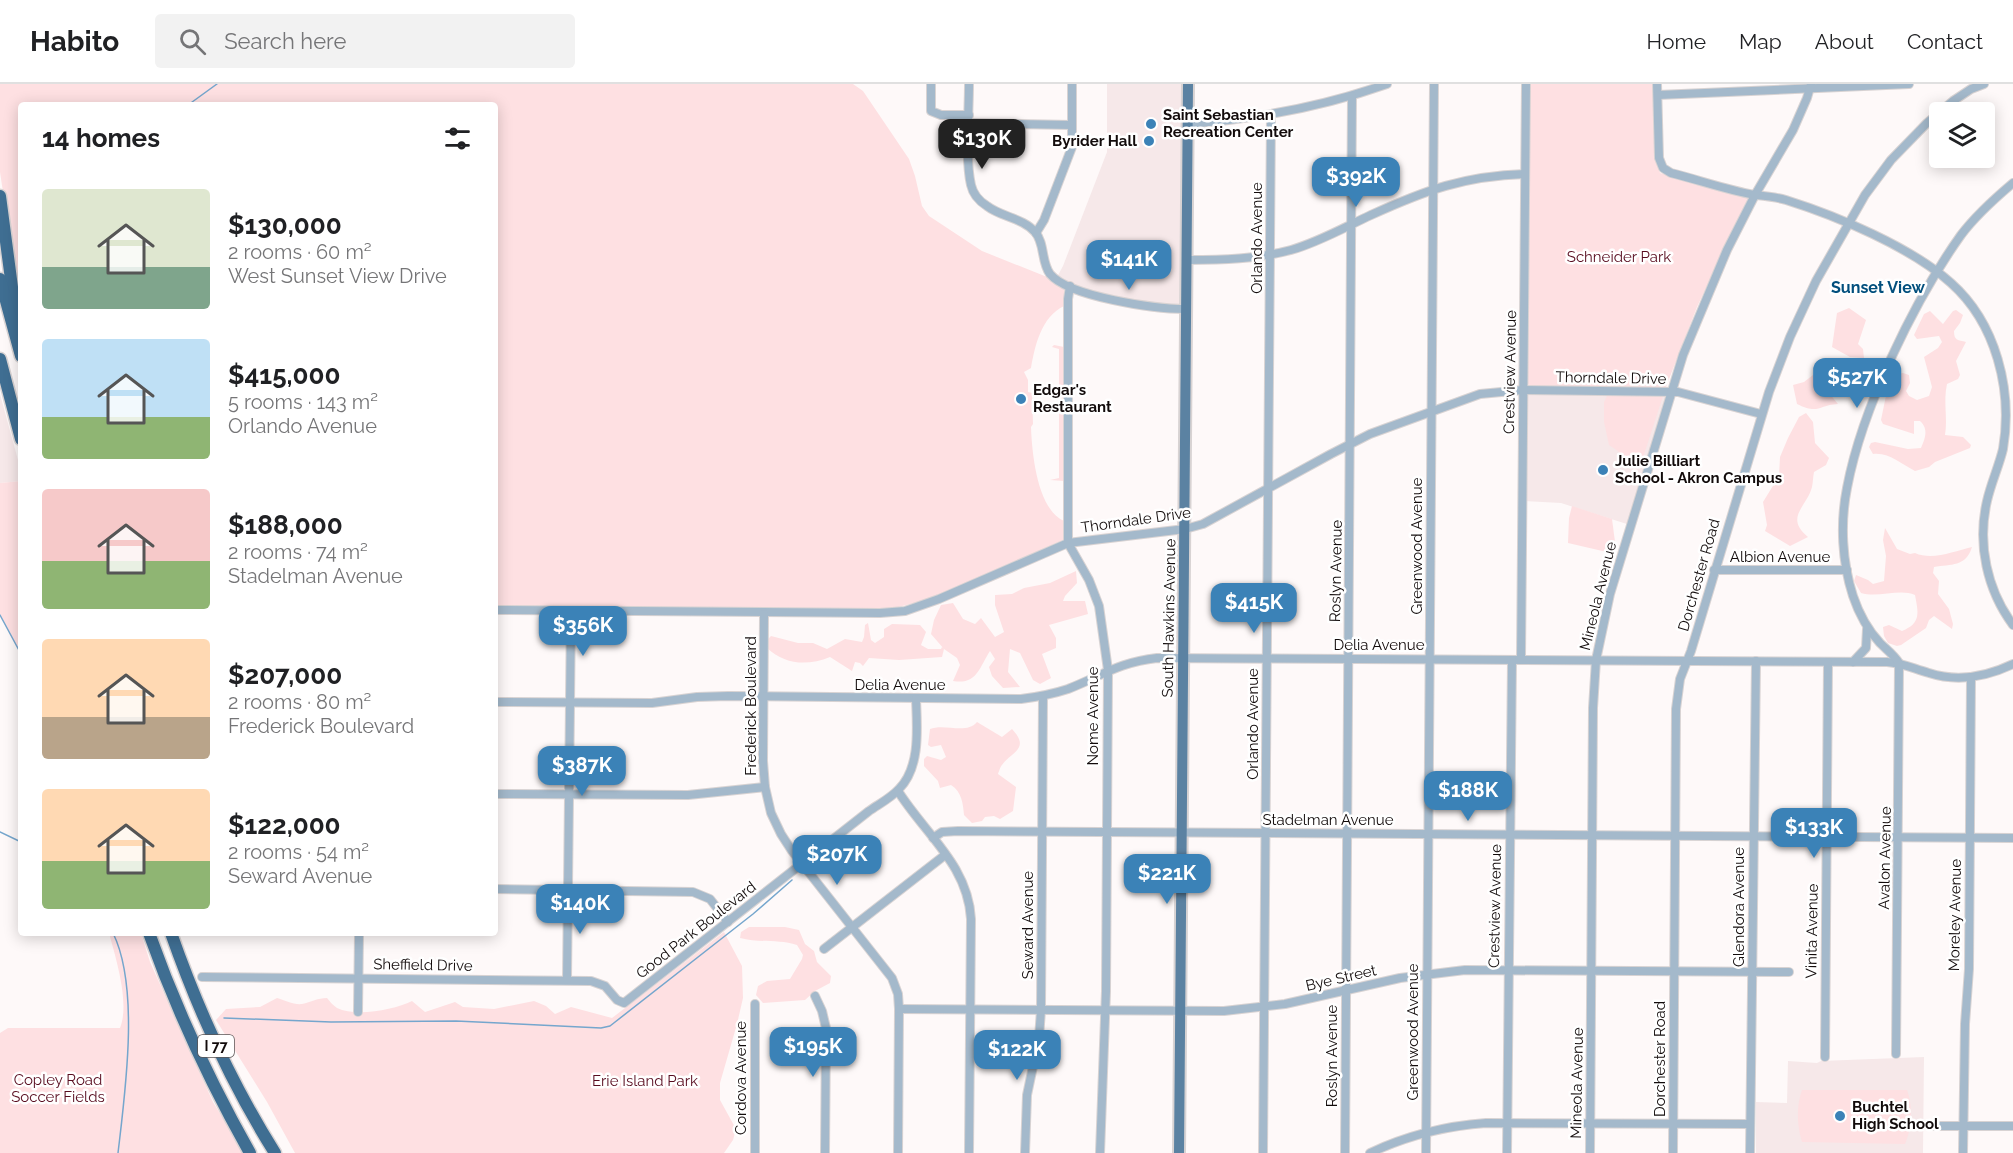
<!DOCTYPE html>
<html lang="en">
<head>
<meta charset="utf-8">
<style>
	:root { --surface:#fff; --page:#f2f2f2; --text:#202124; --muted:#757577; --line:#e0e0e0; --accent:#3b82b7 }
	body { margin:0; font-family:Raleway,sans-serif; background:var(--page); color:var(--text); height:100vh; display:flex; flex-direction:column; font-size:22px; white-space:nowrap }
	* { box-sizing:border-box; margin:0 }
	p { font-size:20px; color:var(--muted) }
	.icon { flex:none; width:33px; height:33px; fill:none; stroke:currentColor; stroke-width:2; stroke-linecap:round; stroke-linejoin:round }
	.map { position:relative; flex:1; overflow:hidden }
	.side { position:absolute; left:18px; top:18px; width:480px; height:834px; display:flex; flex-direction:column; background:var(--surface); border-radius:6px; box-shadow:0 3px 15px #0003 }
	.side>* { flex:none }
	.buttons { position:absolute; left:1929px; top:18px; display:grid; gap:12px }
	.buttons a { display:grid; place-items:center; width:66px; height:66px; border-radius:6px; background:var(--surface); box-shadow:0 3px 15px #0003; font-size:30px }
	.price { position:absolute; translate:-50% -51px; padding:0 14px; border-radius:12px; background:var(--accent); color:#fff; font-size:20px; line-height:39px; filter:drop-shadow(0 2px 3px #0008) }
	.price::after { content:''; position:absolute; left:50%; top:36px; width:18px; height:14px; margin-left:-9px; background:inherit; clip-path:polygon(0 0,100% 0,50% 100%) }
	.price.active { background:#222; color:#fff }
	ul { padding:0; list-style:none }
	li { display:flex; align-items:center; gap:18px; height:150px; padding:0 24px }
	li span { display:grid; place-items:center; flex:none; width:168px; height:120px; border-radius:6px; color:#555 }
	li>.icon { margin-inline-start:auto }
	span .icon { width:72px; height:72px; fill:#fffc; stroke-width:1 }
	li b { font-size:26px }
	h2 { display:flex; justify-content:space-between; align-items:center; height:72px; padding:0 24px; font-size:26px }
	header { display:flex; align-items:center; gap:36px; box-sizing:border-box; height:84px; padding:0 30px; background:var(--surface); border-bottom:2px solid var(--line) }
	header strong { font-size:28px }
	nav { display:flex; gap:33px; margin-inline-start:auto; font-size:21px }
	.search { width:420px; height:54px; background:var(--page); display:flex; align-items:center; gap:15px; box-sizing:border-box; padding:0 21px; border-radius:6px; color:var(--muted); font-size:22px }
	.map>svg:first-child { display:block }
</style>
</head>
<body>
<header>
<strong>Habito</strong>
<div class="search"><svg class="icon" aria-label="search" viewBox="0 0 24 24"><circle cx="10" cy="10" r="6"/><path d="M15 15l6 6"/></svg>Search here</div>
<nav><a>Home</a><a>Map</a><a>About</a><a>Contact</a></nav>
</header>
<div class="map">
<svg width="2013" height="1069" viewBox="0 0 2013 1069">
	<rect width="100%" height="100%" fill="#fef9f9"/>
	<!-- built -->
	<g fill="#f6e8e9">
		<polygon points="1107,0 1188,0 1185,225 1126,219 1056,195 1063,182 1107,68"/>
		<polygon points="1529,309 1666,312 1636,413 1630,441 1561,419 1524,417 1527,311"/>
		<polygon points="0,310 21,387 21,397 0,399"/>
		<polygon points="1924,973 1923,1069 1756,1069 1756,1018 1787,1019 1788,977 1817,979 1821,977"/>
	</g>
	<!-- green -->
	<g fill="#fee0e2">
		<path d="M0,0h853l10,7 46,68 6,17 7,30 7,10 53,35 80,32 2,7v16c-23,11 -29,40 -33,62l-7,4 4,8v12l4,1 1,31 -2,3c1,26 6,82 33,94l-1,19 -134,59 -38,10 -396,-3v-501h-474v210l-21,-143z"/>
		<polygon points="1529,0 1654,0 1655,72 1660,89 1746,112 1748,114 1697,223 1666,303 1532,302 1527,300"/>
		<polygon points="1849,224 1866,236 1858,260 1863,265 1864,274 1850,273 1832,263 1837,229"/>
		<path d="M1956,226l7,5 -3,8 -6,8c0,10 4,9 12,11l-10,19 4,14 -2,4 -11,5c-4,18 1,34 -2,51l18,2 8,8 -1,3 -35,14 -6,5 -14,4c-14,-7 -26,-19 -42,-17l-4,-7 2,-4 4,-1 33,7 13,-1c4,-9 8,-19 -1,-27h-6v13l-31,-10 -2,-4 9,-44 13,-3 6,2 1,8 -4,8 3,5 8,4 12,-4 3,-9 -8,-30 14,-9 4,-6 -3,-6 -22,3 -3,-4 10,-21 6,-3 13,13 10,-13z"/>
		<polygon points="1054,261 1064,263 1064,397 1050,396 1059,394 1059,265 1052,263"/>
		<path d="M1826,281l6,6 -8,16 14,17c-20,1 -19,11 -41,0l-4,-19 11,-3z"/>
		<polygon points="1607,312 1663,312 1642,377 1624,378 1618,367 1609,361 1604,338 1604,318"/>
		<path d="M1806,329l7,9 2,21 14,15 -3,7 -12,7c-1,5 -1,10 -2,15 -5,20 -28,30 -4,50l-18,9 -25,-15 2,-6 -4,-23 16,-26 1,-19 8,-19 11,-21z"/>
		<polygon points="21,397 21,570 0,531 0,399"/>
		<polygon points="1572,422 1612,435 1615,458 1611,469 1568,459 1569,434"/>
		<path d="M1885,444l12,21 13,5 5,-1c18,8 39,-2 57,-6 -6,20 -21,17 -38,20l-1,6 6,8 -1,13 11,15 4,15 -1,5 -18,-13 -5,4 -3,8 -25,17 -4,1 -9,-3 -4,-7 -1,-9 6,-2 13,6c20,-8 16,-19 13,-36 -15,-7 -36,3 -54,-2l-7,-12 2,-6 12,5 5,4 11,-3 2,-25 -3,-16z"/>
		<path d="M1076,487l1,12 -12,13 -2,5h22l3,13 -39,11 7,13v10l-14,6 9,24 -11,6 -7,-4 -13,-27 -10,-4 -2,23 12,15 -17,1 -11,-12 -3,-9 6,-8 -5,-8c-11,17 -13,34 -37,30l7,-16 -3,-7 -13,-9 -2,8 -43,3 -30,-2 -6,8 -3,-3 -5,-1 -3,9 -22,-14c-22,9 -45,8 -63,-9l-1,-7 5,-5 27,7h15l14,6 18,-10 17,3 2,-5 1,-12 3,-2 3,17 4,3 9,-6v-8l8,-5 28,1 6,7 -5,13 7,4h13l1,-2 2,2 -13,-15 3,-14 7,-15 12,-2 10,16 12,5 6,-6 14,19 9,-5 -9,-27v-10l17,-1 12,-6 26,-5z"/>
		<path d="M977,638l25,15 10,-8c19,20 -1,23 -10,36 -1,0 -4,9 -4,9l18,13 -3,24 -13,8 -6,-3 -9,1 -3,4 -10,2 -8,-8c-1,-11 -2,-23 -13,-30l-11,3 -2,-7 -14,-15v-7l3,-3 14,4 5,-3 -5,-12 -10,2 -3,-2 2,-16c15,-6 36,6 47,-7z"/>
		<path d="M749,843h36l14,3 6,14 9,7 3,11 14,14 -1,7 -15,8 -10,9 -42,3 -7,-8 2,-9 9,-5 23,-2 12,-20 1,-4 -6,-10c-19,-6 -38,-2 -57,-7l1,-6z"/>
		<path d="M724,848l18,34 1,32 -6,26 -17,59v17l16,29 -3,11 -9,13h-429l-28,-51 -51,-82 10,-11 34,-2 17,-9c7,2 17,7 25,6 9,-2 16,-6 25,-6 3,4 6,7 10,10 19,9 57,2 75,-7l13,11 30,-10 8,5 31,2 40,-8 12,5 9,8 16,-7 41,11z"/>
		<path d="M66,849h75l9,29 63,140 31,51h-244v-120l8,-5h112c10,-25 -4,-69 -11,-95l-43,3z"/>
		<path d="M1802,1006h105c6,16 5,38 -2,54l-103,-2c-5,-16 -6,-36 0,-52z"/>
	</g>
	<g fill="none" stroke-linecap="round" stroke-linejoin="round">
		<!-- stream -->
		<g stroke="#75a6cd" stroke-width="1.5">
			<polyline points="188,21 217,0"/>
			<polyline points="0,531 21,570"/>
			<polyline points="0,748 21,758"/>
			<path d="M113,849c27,55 12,160 5,220"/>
			<polyline points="224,934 331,938 456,937 601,944 610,942 753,830 792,796"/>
		</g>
		<!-- minor casing -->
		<g stroke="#d8d3d3" stroke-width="10">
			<g id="minor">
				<polyline points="931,0 931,27 941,31 969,31"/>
				<path d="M969,0c0,28 -4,75 2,101 2,9 8,16 16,21 14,11 36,12 48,26 10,11 6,30 15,42 19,23 106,35 135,35"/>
				<path d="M1657,0l2,74 4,10 8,5c28,7 56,17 84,22 10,1 21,2 31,5 51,16 125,47 165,83 45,40 62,107 52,166 -4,17 -12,34 -16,52 -10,43 0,89 26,124"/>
				<polyline points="1658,11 1909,0"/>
				<polyline points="969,39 1072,41"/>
				<path d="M1188,40c69,-5 134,-17 199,-40"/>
				<polyline points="1036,149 1044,136 1072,63 1072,0"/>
				<path d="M1187,176c35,0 70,-1 104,-10 28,-8 54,-23 80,-35 55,-25 93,-39 154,-41"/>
				<polyline points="1070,202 1068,215 1068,459 1089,496 1099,522 1108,586 1106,907 1100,1069"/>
				<polyline points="1714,486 1847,486"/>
				<polyline points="495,526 880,529 905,527 939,515 1068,459 1185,445 1203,440 1331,370 1370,350 1480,310 1523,306 1678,308 1761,330"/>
				<polyline points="764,530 763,677 765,703 771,729 781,750 792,767 892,894 898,910 899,925 898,1069"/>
				<polyline points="1521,576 1526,0"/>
				<polyline points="1853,578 1866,564 1867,545"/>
				<path d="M495,618l157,1 45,-6 31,-1 293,3c16,-2 32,-5 47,-10 33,-13 52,-27 89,-31l730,4c16,1 27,7 42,11 28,9 57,4 84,-9"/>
				<path d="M898,707c27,43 70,74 73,128l-2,234"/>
				<polyline points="495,710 688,711 765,703"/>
				<polyline points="933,754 942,748 958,747 2013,754"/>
				<polyline points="495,805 693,808 710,815 728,838"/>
				<polyline points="824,865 945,771"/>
				<path d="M202,893l389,4 14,5 12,14 7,3 245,-192c10,-7 22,-13 30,-22 22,-22 18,-62 17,-90"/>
				<polyline points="567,896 571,527"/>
				<polyline points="815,912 822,927 826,944 825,1069"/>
				<polyline points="899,925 1224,927 1285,920 1400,894 1465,886 1789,888"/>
				<polyline points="358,928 359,849"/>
				<path d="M1896,970l3,-391c-5,-8 -12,-13 -19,-20 -13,-14 -21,-29 -27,-47 -11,-34 -13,-73 -6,-108 15,-80 67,-187 114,-253 15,-20 33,-36 52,-52"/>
				<polyline points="1825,973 1828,578"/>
				<polyline points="1933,1042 2013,1042"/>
				<polyline points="755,1069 755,920"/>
				<polyline points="1025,1069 1027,1011 1039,954 1041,926 1043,612"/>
				<polyline points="1263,1069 1271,31"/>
				<polyline points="1345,1069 1352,12"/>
				<path d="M1370,1069c38,-18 74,-27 116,-30l264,1"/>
				<polyline points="1426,1069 1434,0"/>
				<polyline points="1507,1069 1512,576"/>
				<polyline points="1590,1069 1593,624 1596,576 1610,510 1683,271 1727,166 1755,111 1793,46 1807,14 1811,0"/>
				<polyline points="1673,1069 1676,625 1680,595 1691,567 1769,308 1790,253 1816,197 1865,111 1891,76 1927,39 1953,17 1971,5 1984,0"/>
				<polyline points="1750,1069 1756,577"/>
				<polyline points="1963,1069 1965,940 1969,885 1971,593"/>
			</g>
		</g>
		<!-- major casing -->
		<g stroke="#d8d3d3" stroke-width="14">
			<polyline id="major" points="1179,1069 1188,0"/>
		</g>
		<!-- highway casing -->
		<g stroke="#d8d3d3" stroke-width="15">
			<g id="highway">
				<polyline points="0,112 12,203 13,239"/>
				<polyline points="0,195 21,272"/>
				<polyline points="0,275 21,355"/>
				<path d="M149,849c27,76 61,149 101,220"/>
				<path d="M171,849c27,77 60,150 104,220"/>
			</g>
		</g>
		<!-- minor -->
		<use href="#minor" stroke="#a4b9cb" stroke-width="8"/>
		<!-- major -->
		<use href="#major" stroke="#5b82a2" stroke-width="10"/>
		<!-- highway -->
		<use href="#highway" stroke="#3f6e92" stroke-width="12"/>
	</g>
	<!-- markers -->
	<g fill="#3b82b7" stroke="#fff" stroke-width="2">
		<circle cx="1151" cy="40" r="6"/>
		<circle cx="1149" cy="57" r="6"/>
		<circle cx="1021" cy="315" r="6"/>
		<circle cx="1603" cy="386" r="6"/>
		<circle cx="1840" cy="1032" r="6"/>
	</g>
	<g text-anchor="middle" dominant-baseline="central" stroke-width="5" stroke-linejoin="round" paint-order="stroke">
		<!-- shield labels -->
		<rect fill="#fff" stroke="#595454" stroke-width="1.5" x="198" y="951" width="36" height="22" rx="4.5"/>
		<g font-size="14" font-weight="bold" fill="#120b0b">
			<text x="216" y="962">I 77</text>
		</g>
		<!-- poi labels -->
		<g font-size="15" font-weight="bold" fill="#120b0b" stroke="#fff" text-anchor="start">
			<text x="1163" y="31">Saint Sebastian<tspan x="1163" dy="17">Recreation Center</tspan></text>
			<text x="1137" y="57" text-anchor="end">Byrider Hall</text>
			<text x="1033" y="306">Edgar's<tspan x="1033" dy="17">Restaurant</tspan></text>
			<text x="1615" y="377">Julie Billiart<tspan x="1615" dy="17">School - Akron Campus</tspan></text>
			<text x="1852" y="1023">Buchtel<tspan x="1852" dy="17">High School</tspan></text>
		</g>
		<!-- street labels -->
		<g font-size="15" fill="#120b0b" stroke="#fff">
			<text transform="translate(1257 154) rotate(-90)">Orlando Avenue</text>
			<text transform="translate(1510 288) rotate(-89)">Crestview Avenue</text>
			<text transform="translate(1611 294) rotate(1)">Thorndale Drive</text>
			<text transform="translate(1136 436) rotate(-8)">Thorndale Drive</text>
			<text transform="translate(1417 462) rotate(-90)">Greenwood Avenue</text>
			<text x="1780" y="473">Albion Avenue</text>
			<text transform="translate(1336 487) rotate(-89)">Roslyn Avenue</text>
			<text transform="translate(1699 491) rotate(-74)">Dorchester Road</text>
			<text transform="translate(1598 512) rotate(-76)">Mineola Avenue</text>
			<text transform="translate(1169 534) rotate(-89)">South Hawkins Avenue</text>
			<text x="1379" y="561">Delia Avenue</text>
			<text x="900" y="601">Delia Avenue</text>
			<text transform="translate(751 622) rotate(-90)">Frederick Boulevard</text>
			<text transform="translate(1093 632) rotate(-90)">Nome Avenue</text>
			<text transform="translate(1253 640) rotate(-90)">Orlando Avenue</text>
			<text x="1328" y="736">Stadelman Avenue</text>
			<text transform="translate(1885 774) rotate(-89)">Avalon Avenue</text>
			<text transform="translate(1495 822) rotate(-89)">Crestview Avenue</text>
			<text transform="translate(1739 823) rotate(-90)">Glendora Avenue</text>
			<text transform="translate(1955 831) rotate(-89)">Moreley Avenue</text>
			<text transform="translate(1028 841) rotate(-90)">Seward Avenue</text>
			<text transform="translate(696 846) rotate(-38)">Good Park Boulevard</text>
			<text transform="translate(1812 847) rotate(-89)">Vinita Avenue</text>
			<text transform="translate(423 881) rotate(1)">Sheffield Drive</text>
			<text transform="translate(1341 894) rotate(-13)">Bye Street</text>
			<text transform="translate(1413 948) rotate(-90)">Greenwood Avenue</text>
			<text transform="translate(1332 972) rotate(-90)">Roslyn Avenue</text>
			<text transform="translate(1660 975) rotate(-90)">Dorchester Road</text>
			<text transform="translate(741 994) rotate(-90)">Cordova Avenue</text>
			<text transform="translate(1577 999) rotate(-89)">Mineola Avenue</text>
		</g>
		<!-- park labels -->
		<g font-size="15" fill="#580c1f" stroke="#fff">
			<text x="1619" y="173">Schneider Park</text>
			<text x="58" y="996">Copley Road<tspan x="58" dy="17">Soccer Fields</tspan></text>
			<text x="645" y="997">Erie Island Park</text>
		</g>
		<!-- neighbourhood labels -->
		<g font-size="16" font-weight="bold" fill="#024f7d" stroke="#fff">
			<text x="1878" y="203">Sunset View</text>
		</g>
	</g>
</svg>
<div class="buttons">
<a><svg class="icon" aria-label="layers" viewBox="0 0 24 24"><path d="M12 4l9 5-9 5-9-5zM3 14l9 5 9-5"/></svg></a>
</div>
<b class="price active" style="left:982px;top:86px">$130K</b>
<b class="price" style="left:1356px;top:124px">$392K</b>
<b class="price" style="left:1129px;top:207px">$141K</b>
<b class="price" style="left:1857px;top:325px">$527K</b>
<b class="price" style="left:1254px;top:550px">$415K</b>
<b class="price" style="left:583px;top:573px">$356K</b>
<b class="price" style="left:582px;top:713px">$387K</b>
<b class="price" style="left:1468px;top:738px">$188K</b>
<b class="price" style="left:1814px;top:775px">$133K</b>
<b class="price" style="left:837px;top:802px">$207K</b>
<b class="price" style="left:1167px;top:821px">$221K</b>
<b class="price" style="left:580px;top:851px">$140K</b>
<b class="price" style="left:813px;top:994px">$195K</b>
<b class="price" style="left:1017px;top:997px">$122K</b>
<section class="side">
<h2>14 homes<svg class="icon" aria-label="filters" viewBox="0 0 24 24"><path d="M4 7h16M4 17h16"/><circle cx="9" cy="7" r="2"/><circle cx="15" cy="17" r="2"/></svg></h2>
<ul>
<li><span style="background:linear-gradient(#dfe7d0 65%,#7fa58c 0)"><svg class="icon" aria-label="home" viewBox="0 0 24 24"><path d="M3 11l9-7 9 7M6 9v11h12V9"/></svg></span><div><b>$130,000</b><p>2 rooms · 60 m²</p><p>West Sunset View Drive</p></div></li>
<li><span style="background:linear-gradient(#bfe0f5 65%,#8fb573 0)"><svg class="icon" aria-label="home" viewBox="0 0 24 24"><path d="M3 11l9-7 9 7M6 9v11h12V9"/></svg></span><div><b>$415,000</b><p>5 rooms · 143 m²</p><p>Orlando Avenue</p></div></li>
<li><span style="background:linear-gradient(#f6c9c9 60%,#8fb573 0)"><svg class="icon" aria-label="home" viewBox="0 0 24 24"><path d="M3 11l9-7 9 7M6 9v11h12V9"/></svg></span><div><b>$188,000</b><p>2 rooms · 74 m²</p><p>Stadelman Avenue</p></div></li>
<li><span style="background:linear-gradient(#ffd9b3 65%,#b9a48a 0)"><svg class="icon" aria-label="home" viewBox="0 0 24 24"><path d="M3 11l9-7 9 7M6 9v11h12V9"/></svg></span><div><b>$207,000</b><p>2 rooms · 80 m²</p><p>Frederick Boulevard</p></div></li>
<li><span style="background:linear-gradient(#ffd9b3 60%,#8fb573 0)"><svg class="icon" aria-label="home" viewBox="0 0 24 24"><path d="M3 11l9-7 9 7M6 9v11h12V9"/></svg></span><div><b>$122,000</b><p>2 rooms · 54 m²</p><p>Seward Avenue</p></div></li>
</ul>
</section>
</div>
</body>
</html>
